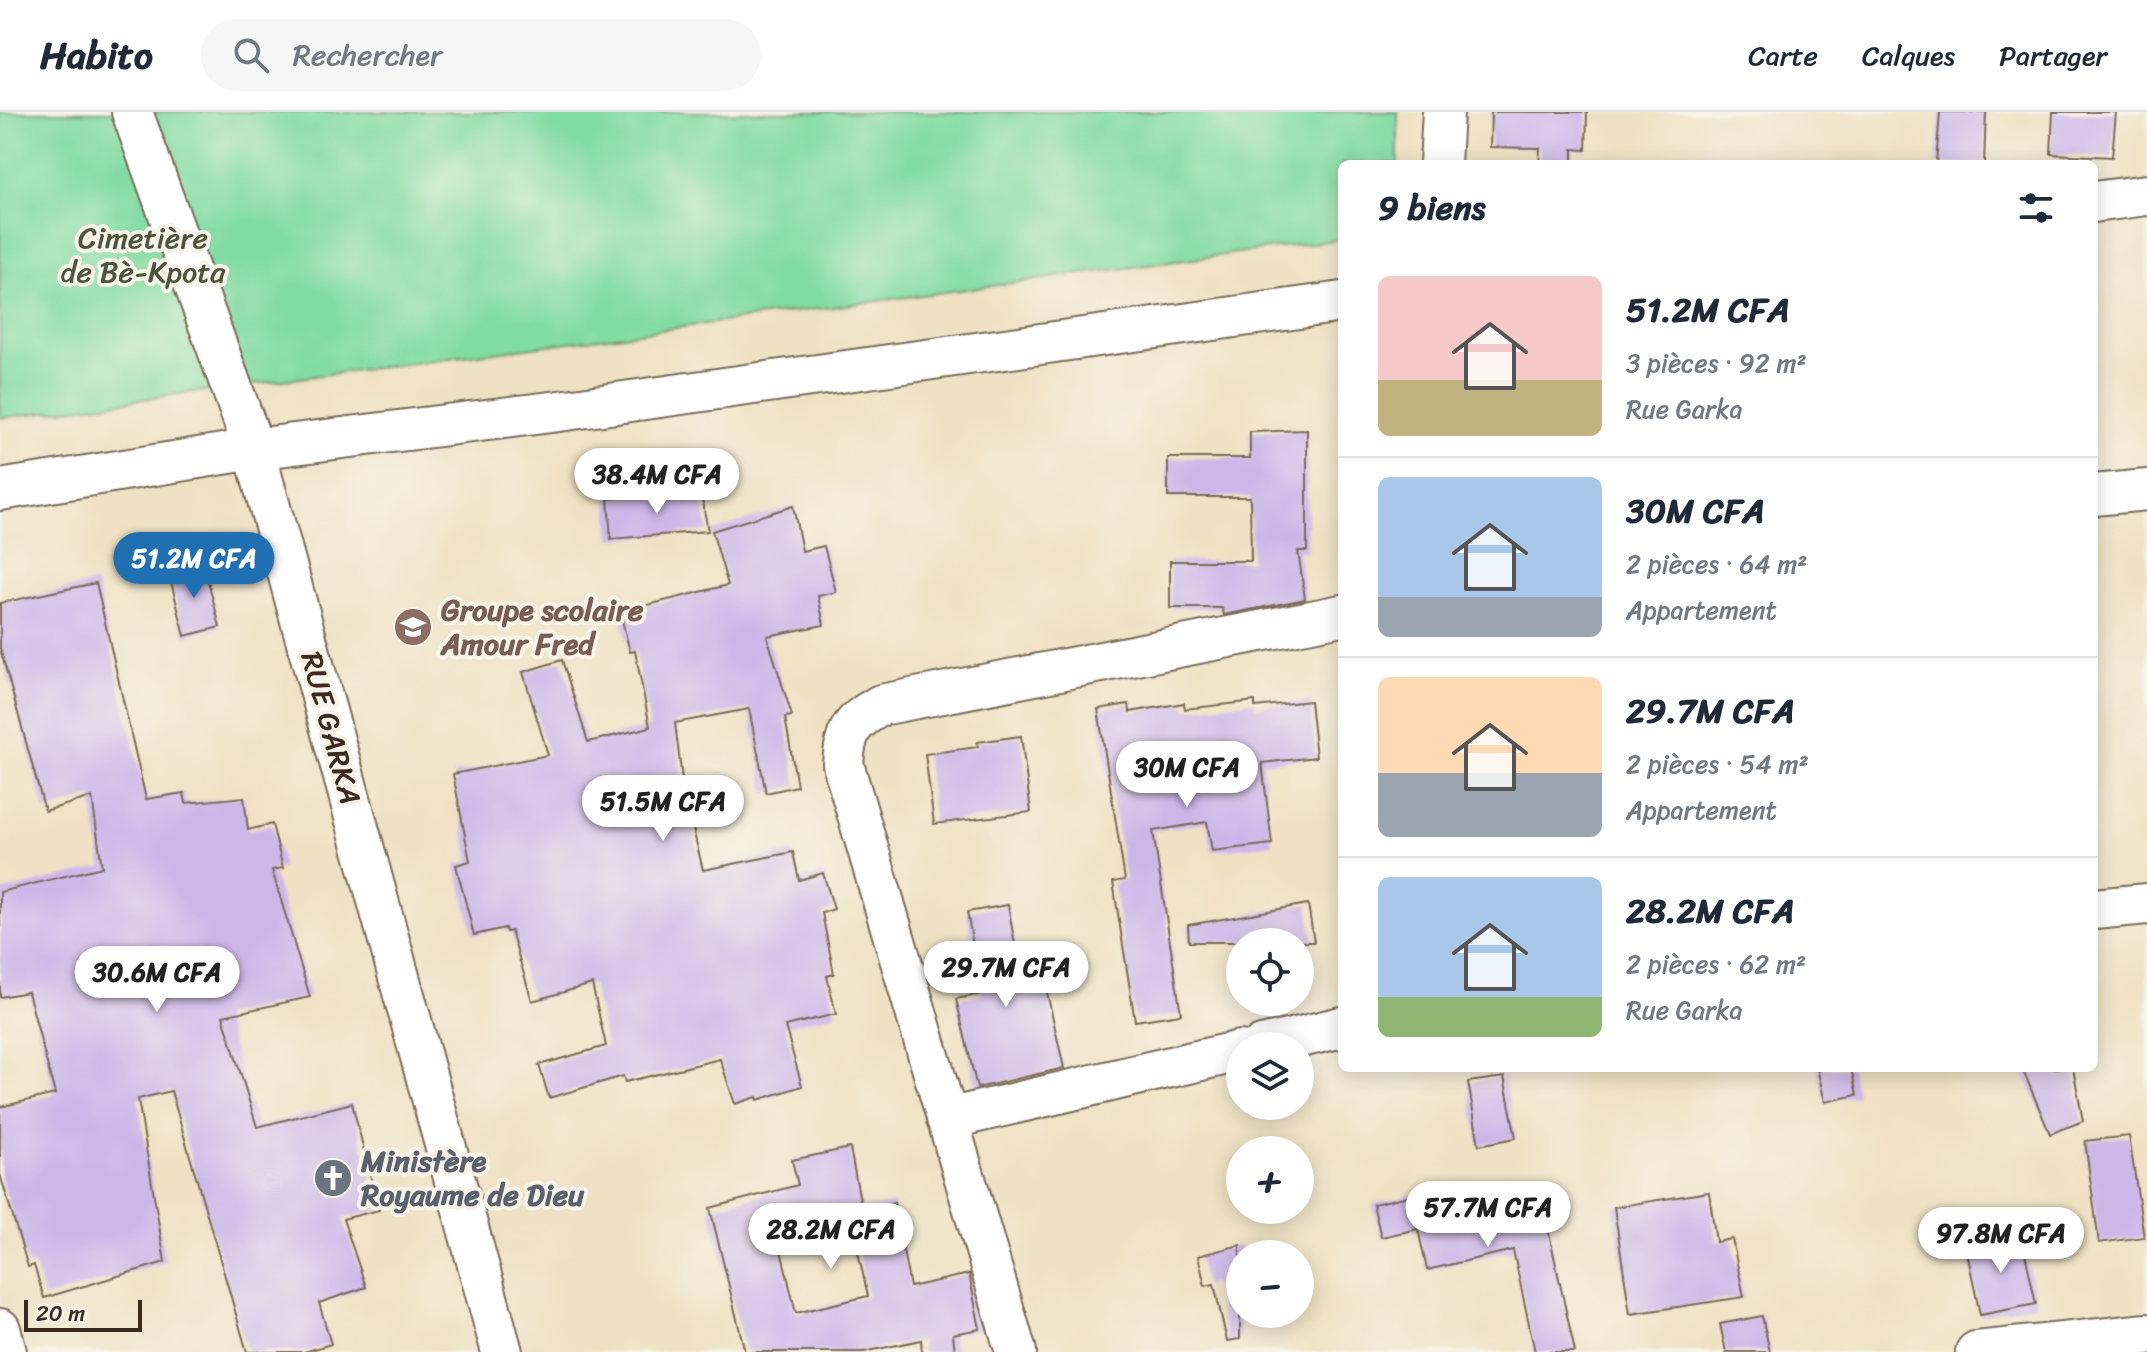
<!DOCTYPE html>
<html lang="fr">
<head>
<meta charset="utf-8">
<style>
	:root { --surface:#fff; --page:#f6f6f7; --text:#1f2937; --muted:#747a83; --line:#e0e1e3; --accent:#1f6fb2 }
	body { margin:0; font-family:Sriracha,sans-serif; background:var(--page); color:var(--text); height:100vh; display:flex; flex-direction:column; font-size:30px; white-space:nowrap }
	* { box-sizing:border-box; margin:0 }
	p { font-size:26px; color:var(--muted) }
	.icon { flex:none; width:44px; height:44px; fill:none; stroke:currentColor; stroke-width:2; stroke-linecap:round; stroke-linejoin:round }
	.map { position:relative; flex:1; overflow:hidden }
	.details { position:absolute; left:1338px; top:48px; width:760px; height:912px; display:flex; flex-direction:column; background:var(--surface); border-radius:12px; box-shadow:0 4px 20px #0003 }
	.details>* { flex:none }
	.fabs { position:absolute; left:1226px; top:816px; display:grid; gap:16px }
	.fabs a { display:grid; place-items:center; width:88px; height:88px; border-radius:50%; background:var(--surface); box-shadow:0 4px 20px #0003; font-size:40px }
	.scale { position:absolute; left:24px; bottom:20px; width:118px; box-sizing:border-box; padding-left:8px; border:4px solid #3b2a1e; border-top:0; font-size:22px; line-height:28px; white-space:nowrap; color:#3b2a1e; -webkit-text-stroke:6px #f7f3e8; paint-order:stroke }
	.price { position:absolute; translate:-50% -68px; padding:0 18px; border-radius:28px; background:#fff; color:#222; font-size:26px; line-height:52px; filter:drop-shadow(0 2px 4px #0008) }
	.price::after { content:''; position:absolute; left:50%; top:48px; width:24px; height:18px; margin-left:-12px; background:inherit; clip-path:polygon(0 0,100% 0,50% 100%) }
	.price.on { background:var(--accent); color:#fff }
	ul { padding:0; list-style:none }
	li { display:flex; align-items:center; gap:24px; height:200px; padding:0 40px }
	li+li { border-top:2px solid var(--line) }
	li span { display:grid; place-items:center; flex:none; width:224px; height:160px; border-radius:12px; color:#555 }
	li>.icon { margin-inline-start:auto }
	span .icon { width:96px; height:96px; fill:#fffc; stroke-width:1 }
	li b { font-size:34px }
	h2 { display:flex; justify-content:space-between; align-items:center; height:96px; padding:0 40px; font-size:34px }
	header { display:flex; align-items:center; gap:48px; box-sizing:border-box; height:112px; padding:0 40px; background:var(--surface); border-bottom:2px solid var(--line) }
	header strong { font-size:38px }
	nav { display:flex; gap:44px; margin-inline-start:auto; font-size:28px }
	.search { width:560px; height:72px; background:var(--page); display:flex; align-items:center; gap:20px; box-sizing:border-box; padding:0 28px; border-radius:44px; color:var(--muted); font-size:30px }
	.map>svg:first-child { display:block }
</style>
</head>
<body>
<header>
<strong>Habito</strong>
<div class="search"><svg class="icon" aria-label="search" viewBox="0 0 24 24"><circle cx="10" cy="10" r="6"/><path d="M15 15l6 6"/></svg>Rechercher</div>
<nav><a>Carte</a><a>Calques</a><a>Partager</a></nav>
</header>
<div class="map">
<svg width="2147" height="1240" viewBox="0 0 2147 1240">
	<rect width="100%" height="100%" fill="#f7f3e8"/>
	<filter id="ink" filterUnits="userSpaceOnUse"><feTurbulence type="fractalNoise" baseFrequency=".0125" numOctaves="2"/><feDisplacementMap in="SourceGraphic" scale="16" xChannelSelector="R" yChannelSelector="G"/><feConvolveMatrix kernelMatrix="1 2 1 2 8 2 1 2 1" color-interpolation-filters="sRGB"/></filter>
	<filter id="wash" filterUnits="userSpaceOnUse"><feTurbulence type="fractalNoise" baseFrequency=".006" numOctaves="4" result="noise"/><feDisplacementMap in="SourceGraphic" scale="32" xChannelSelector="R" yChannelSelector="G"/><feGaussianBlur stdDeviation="1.8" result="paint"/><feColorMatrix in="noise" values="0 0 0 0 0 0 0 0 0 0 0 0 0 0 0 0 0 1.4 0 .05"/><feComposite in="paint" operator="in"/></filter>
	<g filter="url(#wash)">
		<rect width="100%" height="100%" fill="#efe1c3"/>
		<!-- green -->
		<polygon fill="#81dca2" stroke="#5e8360" stroke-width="2" points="0,0 1398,0 1398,52 1342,52 1342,127 0,306"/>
		<g id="blocks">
			<!-- building -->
			<g fill="#cdb7e9" fill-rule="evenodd">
				<polygon points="1491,0 1587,0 1586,38 1573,37 1573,52 1539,52 1540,36 1490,35"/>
				<polygon points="1940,0 1986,0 1984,52 1936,52"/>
				<polygon points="2053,0 2116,0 2112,45 2051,42"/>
				<polygon points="1307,318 1307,439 1298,439 1305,487 1224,503 1222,496 1170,496 1170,449 1251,449 1250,385 1168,385 1168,346 1250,346 1250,320"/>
				<polygon points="701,381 708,419 611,427 608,387"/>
				<polygon points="793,394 802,439 824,434 836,480 818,484 824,513 767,524 792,604 785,605 797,674 766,681 749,597 675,611 683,676 703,758 793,740 799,768 823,761 834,797 822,801 834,862 827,864 836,902 785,914 802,974 758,988 757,985 735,992 720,947 625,970 623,964 549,986 539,953 606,934 592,872 532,889 511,819 506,820 505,816 474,823 456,753 470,749 453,662 548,643 523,560 562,548 588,630 650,615 635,539 630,540 620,500 728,473 712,419"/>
				<polygon points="204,453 220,515 185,524 169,462"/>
				<polygon points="96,471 146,687 184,681 186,691 244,685 248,718 272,712 283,756 272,758 310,885 223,904 257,1015 352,991 379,1098 343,1107 366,1175 319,1191 331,1232 304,1240 247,1240 171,979 138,987 165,1150 44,1186 34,1153 28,1155 0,1062 0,995 55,982 28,880 0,885 0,780 102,755 92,685 45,699 0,536 0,491"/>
				<polygon points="1255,589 1255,595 1310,589 1316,645 1262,651 1272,732 1212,739 1207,710 1153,719 1181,902 1135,909 1113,770 1125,768 1098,597 1129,592 1130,600 1184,591 1185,597"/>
				<polygon points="1021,624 1031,700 934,712 925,642 978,635 977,630"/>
				<polygon points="1308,792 1314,830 1189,830 1188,813"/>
				<polygon points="1008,793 1022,872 1044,867 1064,956 977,976 956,887 982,882 967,800"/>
				<polygon points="1817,956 1851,956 1857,983 1825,990"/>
				<polygon points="2022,956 2073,956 2083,1009 2050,1022"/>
				<polygon points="1504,965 1516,1026 1479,1033 1468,970"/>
				<polygon points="2129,1024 2144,1125 2099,1131 2085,1029"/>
				<path d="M850,1036l12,63 32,-8 16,84 59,-13 11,55 -27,5 2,18h-33l-1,-12 -57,12h-119l-35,-144 88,-23 -6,-25zM852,1114l16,70 -72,17 -16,-67z"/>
				<polygon points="1480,1068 1489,1105 1543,1094 1575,1240 1535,1240 1513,1138 1427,1158 1418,1117 1381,1125 1373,1092"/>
				<polygon points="1709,1080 1716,1130 1732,1127 1744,1185 1630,1202 1614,1095"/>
				<polygon points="2021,1123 2036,1192 1980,1203 1966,1135"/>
				<polygon points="1240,1133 1240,1227 1227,1229 1214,1172 1205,1174 1198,1144"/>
				<polygon points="1762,1204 1770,1240 1726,1240 1720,1212"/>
			</g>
		</g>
	</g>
	<g filter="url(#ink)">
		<use href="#blocks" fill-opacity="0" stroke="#7a6a58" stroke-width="2"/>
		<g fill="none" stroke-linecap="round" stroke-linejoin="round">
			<!-- minor casing -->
			<g stroke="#7a6a58" stroke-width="44">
				<g id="minor">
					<polyline points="132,0 254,337 502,1240"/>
					<polyline points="1440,52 1443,0"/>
					<polyline points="2094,90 2147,83"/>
					<polyline points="0,378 254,337 559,299 1342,190"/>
					<polyline points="2094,383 2147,378"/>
					<polyline points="2094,797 2147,792"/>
					<polyline points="1262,934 1342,915"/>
					<polyline points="947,1007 1240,939"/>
					<polyline points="0,1217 6,1240"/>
					<path d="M1016,1240l-173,-588c3,-35 8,-42 38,-59l461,-90"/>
					<polyline points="1976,1240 2147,1222"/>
				</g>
			</g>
			<!-- minor -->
			<use href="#minor" stroke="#fff" stroke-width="40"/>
		</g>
	</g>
	<!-- icons -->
	<defs>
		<g id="school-disc" transform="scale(2)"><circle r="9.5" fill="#8d6e63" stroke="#f7f3e8"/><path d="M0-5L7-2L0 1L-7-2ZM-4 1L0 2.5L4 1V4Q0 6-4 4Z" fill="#fff"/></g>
		<g id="church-disc" transform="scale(2)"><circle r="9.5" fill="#6b7280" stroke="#f7f3e8"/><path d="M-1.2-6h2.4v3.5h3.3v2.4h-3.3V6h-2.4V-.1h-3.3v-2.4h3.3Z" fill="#fff"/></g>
	</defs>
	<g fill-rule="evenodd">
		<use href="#school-disc" x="413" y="515"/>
		<use href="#church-disc" x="333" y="1066"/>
	</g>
	<g text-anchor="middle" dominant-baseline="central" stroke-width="8" stroke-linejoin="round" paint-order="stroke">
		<!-- park labels -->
		<g font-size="30" fill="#4c563f" stroke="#f7f3e8">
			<text x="143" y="126">Cimetière<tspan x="143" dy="34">de Bè-Kpota</tspan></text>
		</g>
		<!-- education labels -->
		<g font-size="30" font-weight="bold" fill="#785e54" stroke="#f7f3e8" text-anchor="start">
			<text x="441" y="498">Groupe scolaire<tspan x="441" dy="34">Amour Fred</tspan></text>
		</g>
		<!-- street labels -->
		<g font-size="30" fill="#3b2a1e" stroke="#f7f3e8">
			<text transform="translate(331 616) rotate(75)">RUE GARKA</text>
		</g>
		<!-- worship labels -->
		<g font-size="30" font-weight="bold" fill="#5b616d" stroke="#f7f3e8" text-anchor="start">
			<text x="361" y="1049">Ministère<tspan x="361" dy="34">Royaume de Dieu</tspan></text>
		</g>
	</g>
</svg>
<div class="fabs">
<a><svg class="icon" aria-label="locate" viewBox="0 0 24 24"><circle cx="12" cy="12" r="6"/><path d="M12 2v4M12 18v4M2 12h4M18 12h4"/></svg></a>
<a><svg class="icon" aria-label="layers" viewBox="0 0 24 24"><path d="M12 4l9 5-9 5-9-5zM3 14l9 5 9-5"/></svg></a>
<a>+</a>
<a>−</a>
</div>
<div class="scale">20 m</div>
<b class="price" style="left:657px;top:404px">38.4M CFA</b>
<b class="price on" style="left:194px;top:488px">51.2M CFA</b>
<b class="price" style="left:1187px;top:697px">30M CFA</b>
<b class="price" style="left:663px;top:731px">51.5M CFA</b>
<b class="price" style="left:1006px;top:897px">29.7M CFA</b>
<b class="price" style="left:157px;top:902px">30.6M CFA</b>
<b class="price" style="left:1488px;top:1137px">57.7M CFA</b>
<b class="price" style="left:831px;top:1159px">28.2M CFA</b>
<b class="price" style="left:2001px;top:1163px">97.8M CFA</b>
<section class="details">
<h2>9 biens<svg class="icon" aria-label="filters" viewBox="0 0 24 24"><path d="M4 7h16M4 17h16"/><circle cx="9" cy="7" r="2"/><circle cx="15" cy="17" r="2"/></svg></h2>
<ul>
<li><span style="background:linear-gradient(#f6c9c9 65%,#c2b280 0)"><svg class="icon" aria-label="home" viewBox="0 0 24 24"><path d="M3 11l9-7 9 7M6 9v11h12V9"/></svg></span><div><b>51.2M CFA</b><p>3 pièces · 92 m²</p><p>Rue Garka</p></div></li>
<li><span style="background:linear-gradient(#a9c7e8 75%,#9aa5b1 0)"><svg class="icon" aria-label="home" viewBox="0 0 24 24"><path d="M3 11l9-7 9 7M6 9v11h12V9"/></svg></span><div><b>30M CFA</b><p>2 pièces · 64 m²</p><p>Appartement</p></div></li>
<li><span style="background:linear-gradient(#ffd9b3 60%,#9aa5b1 0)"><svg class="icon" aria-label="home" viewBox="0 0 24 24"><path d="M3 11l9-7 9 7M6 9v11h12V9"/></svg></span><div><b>29.7M CFA</b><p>2 pièces · 54 m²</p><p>Appartement</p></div></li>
<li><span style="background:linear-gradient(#a9c7e8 75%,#8fb573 0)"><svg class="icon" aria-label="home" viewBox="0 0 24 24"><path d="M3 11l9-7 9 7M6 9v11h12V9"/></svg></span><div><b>28.2M CFA</b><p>2 pièces · 62 m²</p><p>Rue Garka</p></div></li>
</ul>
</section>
</div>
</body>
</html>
